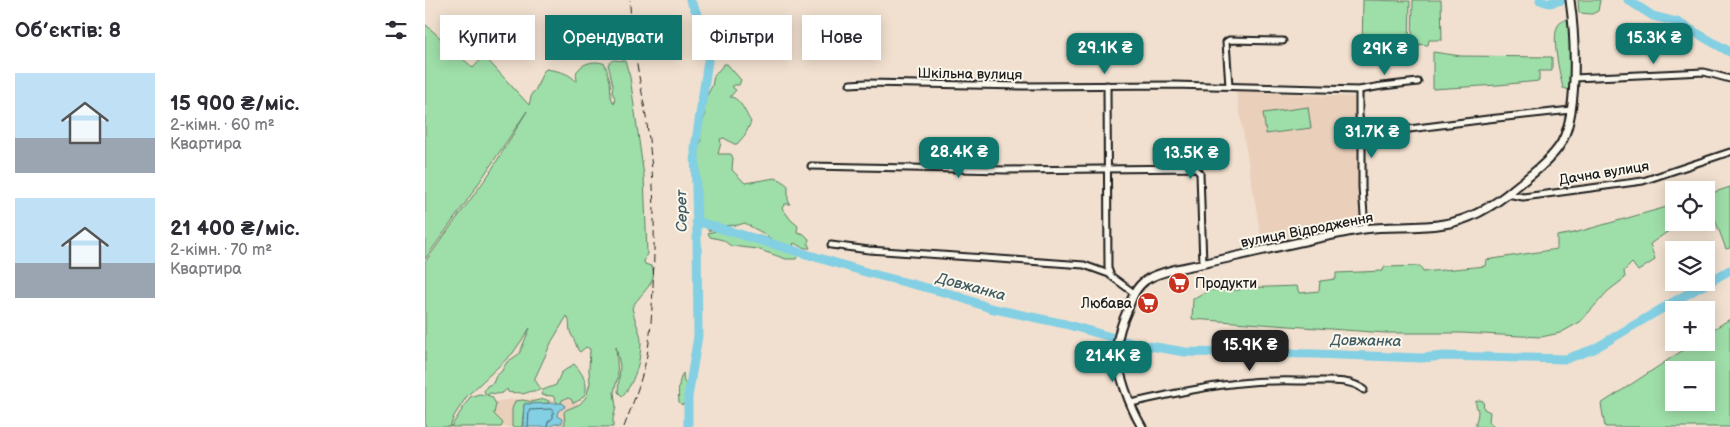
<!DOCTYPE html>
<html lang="uk">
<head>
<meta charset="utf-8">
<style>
	:root { --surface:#fff; --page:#f7f7f7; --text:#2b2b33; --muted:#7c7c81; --accent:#0f766e }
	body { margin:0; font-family:"Balsamiq Sans",sans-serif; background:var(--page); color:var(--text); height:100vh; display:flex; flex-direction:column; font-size:19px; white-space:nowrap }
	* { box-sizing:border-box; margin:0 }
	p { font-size:16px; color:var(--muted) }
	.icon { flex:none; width:28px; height:28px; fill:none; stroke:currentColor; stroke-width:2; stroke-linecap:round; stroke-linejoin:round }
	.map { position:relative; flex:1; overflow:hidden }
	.details { display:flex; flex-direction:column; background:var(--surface); width:425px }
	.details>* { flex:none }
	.hud { position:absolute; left:15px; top:15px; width:475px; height:45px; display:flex; gap:10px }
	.tools { position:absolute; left:1240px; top:181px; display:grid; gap:10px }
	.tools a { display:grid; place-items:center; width:50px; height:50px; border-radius:0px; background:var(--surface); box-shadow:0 2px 12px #0003; font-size:25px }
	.price { position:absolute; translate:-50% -42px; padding:0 11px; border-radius:10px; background:var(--accent); color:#fff; font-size:16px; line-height:32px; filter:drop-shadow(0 1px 2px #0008) }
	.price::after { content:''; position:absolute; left:50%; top:30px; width:15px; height:11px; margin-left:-8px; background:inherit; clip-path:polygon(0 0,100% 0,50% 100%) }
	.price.on { background:#222; color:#fff }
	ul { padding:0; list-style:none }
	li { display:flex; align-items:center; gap:15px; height:125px; padding:0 15px }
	li span { display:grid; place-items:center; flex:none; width:140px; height:100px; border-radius:0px; color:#555 }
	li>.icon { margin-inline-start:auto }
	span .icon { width:60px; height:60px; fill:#fffc; stroke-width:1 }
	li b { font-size:21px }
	h2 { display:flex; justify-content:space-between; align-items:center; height:60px; padding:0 15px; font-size:21px }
	.chip { padding:0 18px; border-radius:0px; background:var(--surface); box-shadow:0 2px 12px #0003; font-size:18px; line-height:45px }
	.chip.on { background:var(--accent); color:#fff }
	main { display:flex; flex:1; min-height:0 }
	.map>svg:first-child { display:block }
</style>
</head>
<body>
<main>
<section class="details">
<h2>Об’єктів: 8<svg class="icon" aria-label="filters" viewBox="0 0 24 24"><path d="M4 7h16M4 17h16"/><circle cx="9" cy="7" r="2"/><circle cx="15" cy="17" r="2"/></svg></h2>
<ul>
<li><span style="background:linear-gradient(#bfe0f5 65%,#9aa5b1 0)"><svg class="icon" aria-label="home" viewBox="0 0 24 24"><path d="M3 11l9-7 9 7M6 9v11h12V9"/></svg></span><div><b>15 900 ₴/міс.</b><p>2-кімн. · 60 m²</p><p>Квартира</p></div></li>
<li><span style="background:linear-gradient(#bfe0f5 65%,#9aa5b1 0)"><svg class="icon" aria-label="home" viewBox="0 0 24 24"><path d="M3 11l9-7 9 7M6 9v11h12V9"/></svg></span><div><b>21 400 ₴/міс.</b><p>2-кімн. · 70 m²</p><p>Квартира</p></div></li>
</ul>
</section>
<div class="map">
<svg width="1305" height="427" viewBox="0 0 1305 427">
	<rect width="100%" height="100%" fill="#f1e0cf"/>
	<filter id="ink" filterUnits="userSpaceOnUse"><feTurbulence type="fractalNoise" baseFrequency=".02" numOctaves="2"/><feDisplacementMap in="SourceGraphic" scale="10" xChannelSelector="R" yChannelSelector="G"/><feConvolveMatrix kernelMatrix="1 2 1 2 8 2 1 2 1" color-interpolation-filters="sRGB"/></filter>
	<g filter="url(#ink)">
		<!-- built -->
		<g fill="#ead0bb">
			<polygon points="811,91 930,97 935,222 837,243"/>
			<polygon points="87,399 153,400 149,427 32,427 39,406"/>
		</g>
		<!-- green -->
		<g fill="#9edea8" stroke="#5d7d62" fill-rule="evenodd">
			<polygon points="938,0 985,1 984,46 937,49"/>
			<polygon points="988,0 1016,0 1017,40 1004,40 1003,45 987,44"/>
			<polygon points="1153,0 1175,0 1173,11 1167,14 1154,13"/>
			<path d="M1141,19l5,4 3,62 -4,5 -7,-2c-3,-13 -13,-54 -4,-64 0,-1 7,-4 7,-5z"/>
			<path d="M0,24l48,44 11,-12 45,49 3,-12 3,-2 8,-19 3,-3c12,2 22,3 31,13 0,-4 -2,-10 1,-12 6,-8 19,-10 27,-6l5,17 1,16 3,7 1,-6 -3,-6 1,-7 -5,-21 5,-4 12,1 5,16 14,99 3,77 -3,9 1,2 6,2c10,15 -13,29 -19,42 2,9 5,17 8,26 4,17 -5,50 -18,62l-4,-4 2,-26 -4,-19 2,29 -4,16 2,15 -3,12v8h-52l4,-3 -1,-12 2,-2 14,-6 6,-7 4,-14 -1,-13 1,-21 -4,-2 -6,5 -2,-2c-2,-6 -4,-11 -7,-16 -3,-7 0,-12 -4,-18l-15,25 -17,37v2l6,9 -4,2h-5l-9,3c-5,-3 -9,0 -15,-2l-1,-3c-5,6 -10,5 -17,4l-3,2 5,2 4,7 -2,10 9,9 -2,4h-50l19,-30 9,-3 7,1 -2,-4 3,-5 6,-3 3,-7 5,-4 6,-10 12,-8 11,-26 -17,25 -46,43 -13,20 -4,11h-25v-165l64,-88 38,-63 -65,97 -37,51z"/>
			<polygon points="1008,52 1036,56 1127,57 1127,71 1114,71 1114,81 1073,85 1008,89"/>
			<path d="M299,64h3l14,16 -2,5h-6v3l3,2 -6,7c10,0 16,17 21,25l-6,13 -8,9h-3l-10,-6 -4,1 1,4 -3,11h13l2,4 -1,12 13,13 30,-5 6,2 7,6v14l2,4h-5l-3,4 9,12 7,6 -1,6 7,2 5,5 -1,5 2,4h-5l-11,-5 -1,1 6,10 -3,5h-10l-29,-10 -26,-3 -8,-6 -13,-3 -2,-4 15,-4 22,3 26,7c-7,-7 -18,-10 -26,-16l-7,2 -18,1 -11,5 -13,-15v-19l-3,-10 6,-16 -5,-15 7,-15 -2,-13 6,-12 -2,-13 9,-17 2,-10z"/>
			<polygon points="883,107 886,128 841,134 838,113"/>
			<polygon points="1305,187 1305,248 1301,249 1289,217 1281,219 1281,195"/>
			<polygon points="1249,205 1249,222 1269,223 1245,230 1225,244 1230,260 1213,271 1207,263 1199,271 1200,278 1183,291 1155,322 1135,333 1116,337 1036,333 961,333 767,319 768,299 773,297 784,290 815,290 816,288 872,286 874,293 894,291 895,281 911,279 911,273 958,271 959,267 995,266 998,272 1060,266 1061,260 1132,249 1132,236 1149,233"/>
			<path d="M1305,319v108h-125l-4,-23 93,-61 12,-1v-8zM1249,370h32v32h-32z"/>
			<path d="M149,364c11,11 21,32 -1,39l-2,-4 -4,-1 -5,2 -1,4 -4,-1 -4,-7 -12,-1 2,-5 13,-5 5,-12z"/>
			<path d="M258,373l1,9 4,4c1,7 1,14 -6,19l-3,-3c-1,-10 -1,-20 4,-29z"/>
			<polygon points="119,399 124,401 124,403 99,404 97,427 87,427 87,409 90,401 98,400 106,402"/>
			<path d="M1055,400l3,1 1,8 6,3 -1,9 5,6h-18c-1,-6 2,-9 2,-15 0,-4 -3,-6 -2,-11z"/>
		</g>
		<!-- water -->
		<polygon fill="#83cfe3" stroke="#5a8793" points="136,403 139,404 140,407 133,411 132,416 137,419 137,423 130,424 123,427 98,427 99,404"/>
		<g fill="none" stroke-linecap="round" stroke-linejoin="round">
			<!-- shore -->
			<polyline stroke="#45646c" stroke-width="1" points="103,427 104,410 126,409 128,411 128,418 123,422 122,427"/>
			<!-- river -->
			<g stroke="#83cfe3" stroke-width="9">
				<polyline points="1115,0 1124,3 1137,0"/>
				<polyline points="1203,0 1228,16 1252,22 1305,52"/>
				<polyline points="271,221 444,273 526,294 565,308 640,324 707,343 760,352 890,354 996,358 1019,356 1141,359 1169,349 1243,305 1305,270"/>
				<polyline points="263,427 263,397 273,336 272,233 270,148 286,41 265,0"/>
			</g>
			<!-- street casing -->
			<g stroke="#1c1c1c" stroke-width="9">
				<g id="street">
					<polyline points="1149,78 1279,72 1305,79"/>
					<polyline points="425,84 442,83 598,86 748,85 934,90 957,86 993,82"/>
					<polyline points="682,85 683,268 686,276 709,293"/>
					<polyline points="804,86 801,42 804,40 858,41"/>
					<polyline points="934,90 934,116 937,135 937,187 940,229"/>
					<polyline points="937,135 1063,119 1146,110"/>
					<polyline points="386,166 582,170 770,168 775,173 778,264"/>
					<polyline points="1082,194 1098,197 1114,195 1218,181 1305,152"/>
					<polyline points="406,245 444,250 659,265 684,274"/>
					<path d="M706,403c40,-9 80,-18 120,-21 20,-2 42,-1 62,-1 15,0 39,-2 51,9"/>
				</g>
			</g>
			<!-- secondary casing -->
			<g stroke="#1c1c1c" stroke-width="11">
				<path id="secondary" d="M717,427c-12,-20 -26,-57 -25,-81 1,-12 6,-26 11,-37 4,-12 8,-22 18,-29 9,-6 19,-8 30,-11 63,-12 125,-29 188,-40 26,-4 53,0 80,-5 28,-4 51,-19 72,-37 15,-12 31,-24 42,-39 22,-29 17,-113 12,-148"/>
			</g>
			<!-- street -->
			<use href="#street" stroke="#fbf7ec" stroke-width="5"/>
			<!-- secondary -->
			<use href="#secondary" stroke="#fbf7ec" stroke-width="7"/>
			<!-- rail -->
			<path stroke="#1c1c1c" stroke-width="1" stroke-dasharray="8 4" stroke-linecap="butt" d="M199,427c9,-24 18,-47 23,-72 4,-22 5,-46 6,-68 2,-52 2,-104 -5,-155 -5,-44 -18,-88 -18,-132"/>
		</g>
	</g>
	<!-- icons -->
	<defs>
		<g id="supermarket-disc" transform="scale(1.125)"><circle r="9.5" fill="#c8321e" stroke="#fbf7ec"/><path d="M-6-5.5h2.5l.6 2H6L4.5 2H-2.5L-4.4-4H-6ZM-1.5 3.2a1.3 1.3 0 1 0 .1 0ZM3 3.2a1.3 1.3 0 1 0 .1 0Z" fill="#fff"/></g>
	</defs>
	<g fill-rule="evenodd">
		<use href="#supermarket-disc" x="754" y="283"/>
		<use href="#supermarket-disc" x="723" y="303"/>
	</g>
	<g text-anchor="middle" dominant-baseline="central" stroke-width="4" stroke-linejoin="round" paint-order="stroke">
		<!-- street labels -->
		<g font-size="14" fill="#1c1c1c" stroke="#fbf7ec">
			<text transform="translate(545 74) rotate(1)">Шкільна вулиця</text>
			<text transform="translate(1179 173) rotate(-9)">Дачна вулиця</text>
			<text transform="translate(882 230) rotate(-11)">вулиця Відродження</text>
		</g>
		<!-- poi labels -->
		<g font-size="14" fill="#1c1c1c" stroke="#fbf7ec" text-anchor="start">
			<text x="770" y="283">Продукти</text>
			<text x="707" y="303" text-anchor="end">Любава</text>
		</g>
		<!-- water labels -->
		<g font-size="15" font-style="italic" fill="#405b62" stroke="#fbf7ec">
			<text transform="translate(257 211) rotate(-91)">Серет</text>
			<text transform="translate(546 287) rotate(15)">Довжанка</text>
			<text transform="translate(941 341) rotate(1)">Довжанка</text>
		</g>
	</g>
</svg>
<div class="tools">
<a><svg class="icon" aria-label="locate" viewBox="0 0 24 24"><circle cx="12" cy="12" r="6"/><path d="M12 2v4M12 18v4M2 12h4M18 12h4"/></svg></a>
<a><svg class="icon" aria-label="layers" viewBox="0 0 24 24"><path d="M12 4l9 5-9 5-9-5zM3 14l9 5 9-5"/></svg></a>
<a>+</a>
<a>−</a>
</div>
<b class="price" style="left:1229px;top:65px">15.3K ₴</b>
<b class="price" style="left:680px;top:75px">29.1K ₴</b>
<b class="price" style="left:960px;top:76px">29K ₴</b>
<b class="price" style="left:947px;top:159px">31.7K ₴</b>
<b class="price" style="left:534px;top:179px">28.4K ₴</b>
<b class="price" style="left:766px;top:180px">13.5K ₴</b>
<b class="price on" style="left:825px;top:372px">15.9K ₴</b>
<b class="price" style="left:688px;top:383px">21.4K ₴</b>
<div class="hud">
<a class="chip">Купити</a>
<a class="chip on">Орендувати</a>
<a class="chip">Фільтри</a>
<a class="chip">Нове</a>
</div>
</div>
</main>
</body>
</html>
